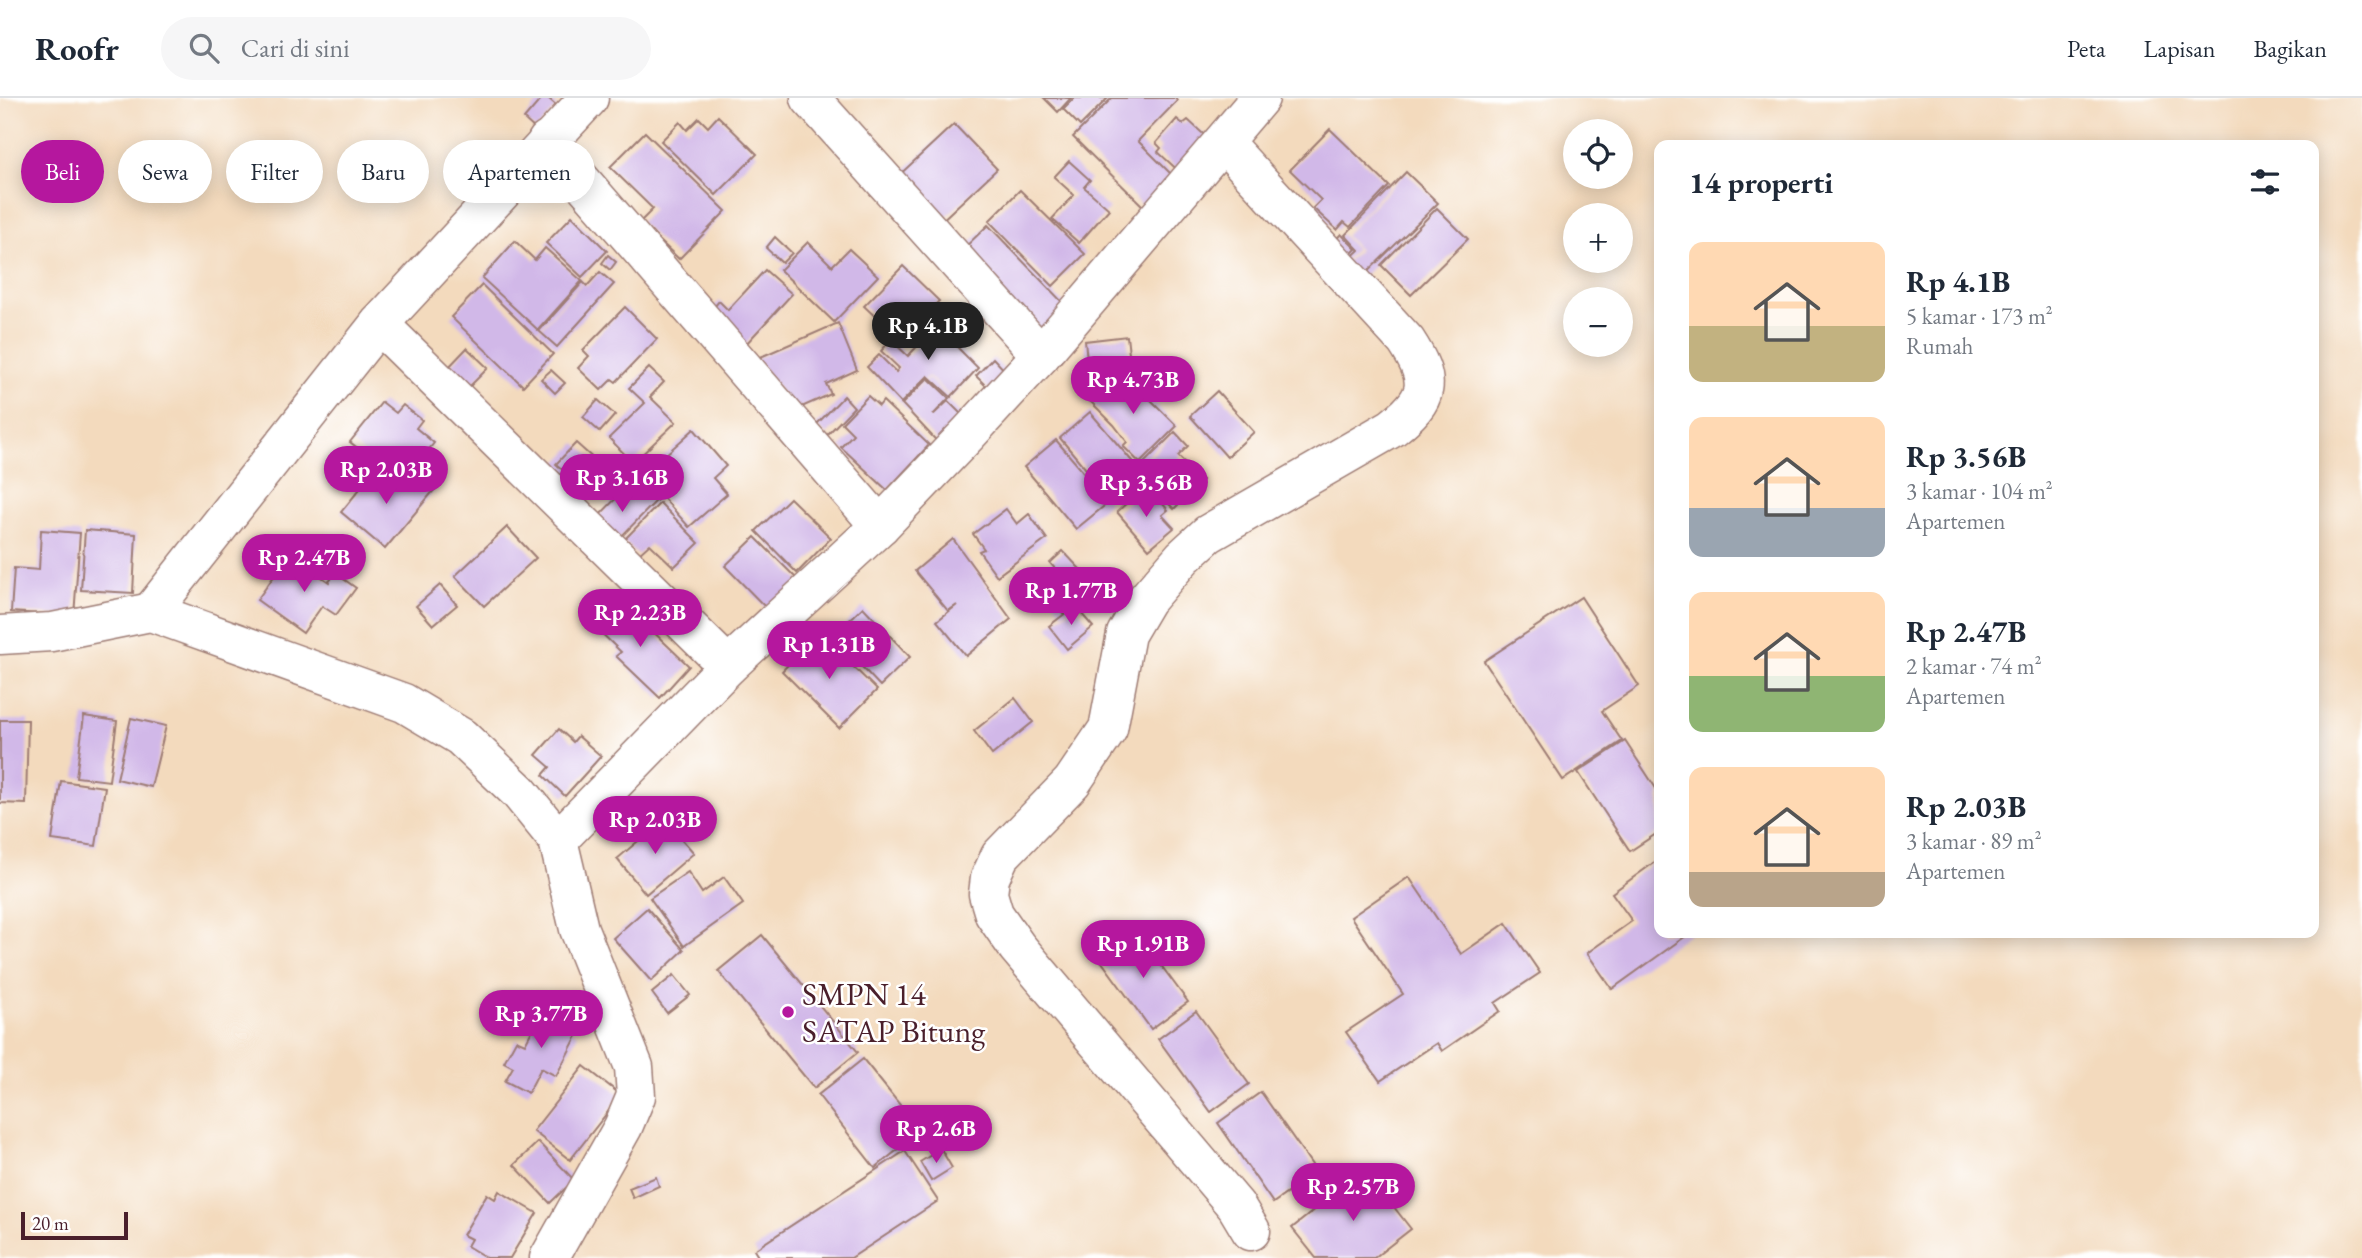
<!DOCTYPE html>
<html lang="id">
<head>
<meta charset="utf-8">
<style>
	:root { --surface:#fff; --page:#f6f6f7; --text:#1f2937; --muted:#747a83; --line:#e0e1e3; --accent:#b5179e }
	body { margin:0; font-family:"EB Garamond",serif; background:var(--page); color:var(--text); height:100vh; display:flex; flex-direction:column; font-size:26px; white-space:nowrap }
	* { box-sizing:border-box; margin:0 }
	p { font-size:23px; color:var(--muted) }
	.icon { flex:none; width:38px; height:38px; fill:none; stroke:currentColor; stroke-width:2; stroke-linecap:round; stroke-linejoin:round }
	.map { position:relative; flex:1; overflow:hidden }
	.side { position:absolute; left:1654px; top:42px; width:665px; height:798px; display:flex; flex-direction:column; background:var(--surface); border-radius:14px; box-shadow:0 4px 18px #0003 }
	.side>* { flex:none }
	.top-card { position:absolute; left:21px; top:42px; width:665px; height:63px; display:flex; gap:14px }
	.fabs { position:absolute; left:1563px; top:21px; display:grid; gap:14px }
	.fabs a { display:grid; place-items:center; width:70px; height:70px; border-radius:50%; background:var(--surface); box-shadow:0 4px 18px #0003; font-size:35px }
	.scale { position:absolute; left:21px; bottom:18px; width:107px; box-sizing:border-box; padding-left:7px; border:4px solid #4a1f2b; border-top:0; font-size:19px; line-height:24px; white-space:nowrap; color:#4a1f2b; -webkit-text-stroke:5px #fff; paint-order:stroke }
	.price { position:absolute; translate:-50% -60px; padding:0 16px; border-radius:24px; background:var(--accent); color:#fff; font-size:23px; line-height:46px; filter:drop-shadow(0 2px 4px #0008) }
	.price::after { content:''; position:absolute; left:50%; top:42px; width:21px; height:16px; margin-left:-10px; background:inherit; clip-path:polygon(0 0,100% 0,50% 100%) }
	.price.on { background:#222; color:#fff }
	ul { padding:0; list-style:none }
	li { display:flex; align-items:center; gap:21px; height:175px; padding:0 35px }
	li span { display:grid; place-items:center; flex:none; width:196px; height:140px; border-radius:14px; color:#555 }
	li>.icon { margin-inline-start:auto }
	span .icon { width:84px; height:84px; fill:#fffc; stroke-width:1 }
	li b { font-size:30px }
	h2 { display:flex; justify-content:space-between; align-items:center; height:84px; padding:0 35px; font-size:30px }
	.tag { padding:0 24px; border-radius:32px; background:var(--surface); box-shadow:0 4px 18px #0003; font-size:24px; line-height:63px }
	.tag.on { background:var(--accent); color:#fff }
	header { display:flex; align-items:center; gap:42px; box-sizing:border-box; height:98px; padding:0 35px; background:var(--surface); border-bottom:2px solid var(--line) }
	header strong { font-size:33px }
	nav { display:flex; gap:38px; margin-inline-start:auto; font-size:24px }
	.search { width:490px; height:63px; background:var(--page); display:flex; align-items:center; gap:18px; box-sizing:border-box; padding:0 24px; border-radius:38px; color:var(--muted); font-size:26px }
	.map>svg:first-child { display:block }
</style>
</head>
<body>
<header>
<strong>Roofr</strong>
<div class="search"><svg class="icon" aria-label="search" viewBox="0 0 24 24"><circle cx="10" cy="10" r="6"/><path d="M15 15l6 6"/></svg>Cari di sini</div>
<nav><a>Peta</a><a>Lapisan</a><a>Bagikan</a></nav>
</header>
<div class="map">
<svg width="2362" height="1160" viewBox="0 0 2362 1160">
	<rect width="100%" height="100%" fill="#fff"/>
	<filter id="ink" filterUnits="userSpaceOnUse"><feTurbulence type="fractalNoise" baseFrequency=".0143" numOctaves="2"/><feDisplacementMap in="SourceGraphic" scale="14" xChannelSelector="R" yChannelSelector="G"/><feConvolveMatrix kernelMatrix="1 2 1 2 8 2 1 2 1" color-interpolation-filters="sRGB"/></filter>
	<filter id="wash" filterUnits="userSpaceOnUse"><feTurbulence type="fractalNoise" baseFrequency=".00686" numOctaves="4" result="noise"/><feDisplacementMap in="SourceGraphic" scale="28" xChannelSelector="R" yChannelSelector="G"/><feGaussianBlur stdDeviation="1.57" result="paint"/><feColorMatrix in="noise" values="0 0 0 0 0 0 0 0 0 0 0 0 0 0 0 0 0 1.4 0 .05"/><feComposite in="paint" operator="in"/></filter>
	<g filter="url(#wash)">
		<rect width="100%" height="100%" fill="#f3dabd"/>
		<g id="blocks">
			<!-- building -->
			<g fill="#d1b8e8">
				<polygon points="542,0 548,0 557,8 536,32 524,21"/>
				<polygon points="1044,0 1071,0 1058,14"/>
				<polygon points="1074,0 1108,0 1080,28 1063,11"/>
				<polygon points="1112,0 1175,0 1177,3 1138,43 1181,86 1151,116 1073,39"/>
				<polygon points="718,18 757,56 716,97 661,43 680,24 687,32 699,20 708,29"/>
				<polygon points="1177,21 1183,26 1188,22 1213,45 1184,78 1158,54 1161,50 1156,45"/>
				<polygon points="954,26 997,71 938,126 895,81"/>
				<polygon points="1330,31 1389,88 1350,129 1344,124 1337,132 1313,110 1321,102 1290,72"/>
				<polygon points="645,34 726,113 679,161 640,124 653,111 610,69"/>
				<polygon points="1069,63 1090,82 1084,89 1109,111 1079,145 1052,121 1074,97 1054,79"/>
				<polygon points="1406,74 1438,105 1359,182 1343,167 1359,152 1345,137"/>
				<polygon points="1020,92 1085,156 1053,188 989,123"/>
				<polygon points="1437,110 1468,141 1411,197 1381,167"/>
				<polygon points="572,118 607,153 582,179 546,145"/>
				<polygon points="988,127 1067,209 1035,239 958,156"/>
				<polygon points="1341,136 1356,151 1341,166 1326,152"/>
				<polygon points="775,139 792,155 782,165 766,150"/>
				<polygon points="515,143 535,162 545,150 582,183 538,232 482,180"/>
				<polygon points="808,144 832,168 849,151 878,178 834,224 780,172"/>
				<polygon points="608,157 616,164 610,172 602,165"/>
				<polygon points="903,168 939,203 934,208 941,215 910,247 902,240 900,242 864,208"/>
				<polygon points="765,172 792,196 745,247 710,214 719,203 728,212"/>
				<polygon points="600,174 614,186 557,249 539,233 583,184 587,188"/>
				<polygon points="482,187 553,256 523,288 451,219"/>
				<polygon points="625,209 657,241 616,284 612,281 601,292 578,270 589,258 583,252"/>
				<polygon points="950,214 972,236 958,250 978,270 951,299 928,278 901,305 867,269 879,257 896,274 899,270 881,253 891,242 908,258"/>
				<polygon points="838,225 857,272 826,286 831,296 795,312 756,261"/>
				<polygon points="1127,238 1130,265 1088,271 1085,243"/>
				<polygon points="467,250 488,270 467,291 446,272"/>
				<polygon points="993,260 1010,278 994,296 976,278"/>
				<polygon points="649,270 664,284 650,299 676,324 633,365 609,340 645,305 629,290"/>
				<polygon points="551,272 565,285 555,295 541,281"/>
				<polygon points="1121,272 1177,328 1140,365 1123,348 1127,344 1114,327 1090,303"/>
				<polygon points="928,280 949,300 933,317 948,303 973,328 947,354 902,306"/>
				<polygon points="1217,293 1254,334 1227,359 1190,318"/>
				<polygon points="844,298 854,309 827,337 816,327"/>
				<polygon points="868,298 879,308 883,303 929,347 887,392 841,349 853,336 842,325"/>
				<polygon points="598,302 615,317 600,334 583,319"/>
				<polygon points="382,304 396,315 403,307 422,322 416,330 434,345 402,385 350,344"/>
				<polygon points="1090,314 1137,369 1106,395 1060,340"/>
				<polygon points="694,331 726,368 713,380 727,396 689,429 643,377"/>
				<polygon points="1175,334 1188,348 1178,358 1202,382 1174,411 1136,373"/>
				<polygon points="1056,342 1109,404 1076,431 1024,369"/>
				<polygon points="576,345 605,371 586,393 556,366"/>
				<polygon points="377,370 403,391 416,375 435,391 385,451 341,414"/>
				<polygon points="635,381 657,402 610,450 588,429"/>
				<polygon points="1141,392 1150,403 1156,398 1168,412 1162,417 1174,430 1149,451 1117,414"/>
				<polygon points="790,400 831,440 797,475 756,433"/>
				<polygon points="660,405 699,445 674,469 650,446 638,457 623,443"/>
				<polygon points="1006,411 1017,426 1029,416 1047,441 997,478 979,453 984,451 973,436"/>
				<polygon points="507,429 536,460 484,508 455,478"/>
				<polygon points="41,432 80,435 74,518 11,514 14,470 39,472"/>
				<polygon points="85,432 136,436 133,495 81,492"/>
				<polygon points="755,439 801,485 771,515 725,468"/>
				<polygon points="953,441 1011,521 966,558 937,523 957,507 948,513 915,473"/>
				<polygon points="1063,453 1096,488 1063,515 1041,488 1058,474 1050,465"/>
				<polygon points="290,456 329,484 335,475 356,490 336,517 322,508 303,535 257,502"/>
				<polygon points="440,487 457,507 433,527 416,508"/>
				<polygon points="1581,499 1639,588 1602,613 1622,643 1563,682 1484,563"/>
				<polygon points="612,502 642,531 646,527 689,568 660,600 616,558 621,554 590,524"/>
				<polygon points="1075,508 1093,529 1067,551 1049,528"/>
				<polygon points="863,509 910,559 880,588 833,538"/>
				<polygon points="819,535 877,592 839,630 782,573"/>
				<polygon points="1015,600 1033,624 992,657 974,633"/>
				<polygon points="84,618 117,623 109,683 76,679"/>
				<polygon points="131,620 166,628 151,689 117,681"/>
				<polygon points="0,622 28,622 26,706 0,705"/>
				<polygon points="559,631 573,644 578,638 601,658 565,698 543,677 550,669 536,657"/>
				<polygon points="1625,643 1659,695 1659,734 1630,753 1578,674"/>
				<polygon points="61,683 105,689 96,748 52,742"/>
				<polygon points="664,721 694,755 646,796 617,761"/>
				<polygon points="1659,761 1659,835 1690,835 1612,891 1587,855 1632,823 1612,795"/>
				<polygon points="688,774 702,795 724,779 743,806 684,848 650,800"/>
				<polygon points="1409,779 1461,856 1506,825 1540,875 1495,905 1500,913 1442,953 1437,945 1380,983 1346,934 1403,896 1351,819"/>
				<polygon points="647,810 684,852 651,883 613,840"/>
				<polygon points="1135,832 1188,904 1151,931 1099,860"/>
				<polygon points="762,837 858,954 814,990 718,873"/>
				<polygon points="674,877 690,897 667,915 652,895"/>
				<polygon points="546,906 568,918 563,928 578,936 556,978 541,970 528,995 505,983 513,969 504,964 516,942 525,946"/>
				<polygon points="1196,913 1249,986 1211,1014 1158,941"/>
				<polygon points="863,961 921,1033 875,1070 818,997"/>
				<polygon points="584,968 621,997 570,1062 533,1033"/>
				<polygon points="1261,994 1317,1074 1273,1105 1218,1025"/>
				<polygon points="538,1044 574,1082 550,1105 514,1067"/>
				<polygon points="941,1051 952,1070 931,1083 920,1064"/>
				<polygon points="905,1053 938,1103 851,1160 759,1160 754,1152"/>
				<polygon points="1365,1072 1411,1131 1374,1160 1316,1160 1292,1130"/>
				<polygon points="656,1079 659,1088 633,1100 629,1090"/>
				<polygon points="499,1093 537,1115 510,1160 487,1160 467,1148 471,1141 463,1137 487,1096 495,1101"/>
			</g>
		</g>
	</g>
	<g filter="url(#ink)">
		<use href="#blocks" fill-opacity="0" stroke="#9e7c74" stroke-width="2"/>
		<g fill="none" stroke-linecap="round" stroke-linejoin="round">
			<!-- street casing -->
			<g stroke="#9e7c74" stroke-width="41">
				<g id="street">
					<polyline points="810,0 1041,257"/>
					<polyline points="547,43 880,428"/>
					<path d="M1224,45l182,198c27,41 24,57 -14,87l-184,106 -25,23 -37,43 -20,34 -18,95 -36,53 -72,74 -10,22 -2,16 6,20 23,33 219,259 15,25"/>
					<polyline points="379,226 728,568"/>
					<polyline points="151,514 379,226 589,0"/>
					<polyline points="0,537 52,534 151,514 404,605 461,639 519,694 558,742 579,831 634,969 636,998 623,1029 549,1160"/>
					<polyline points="558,742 728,568 880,428 969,335 1041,257 1260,0"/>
				</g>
			</g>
			<!-- street -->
			<use href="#street" stroke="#fff" stroke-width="38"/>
		</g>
	</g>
	<!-- markers -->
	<circle fill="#b5179e" stroke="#fff" stroke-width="2.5" cx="788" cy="914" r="7"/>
	<g text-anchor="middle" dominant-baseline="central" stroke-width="5" stroke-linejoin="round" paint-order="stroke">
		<!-- poi labels -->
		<g font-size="32" fill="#4a1f2b" stroke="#fff" text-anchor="start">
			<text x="802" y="896">SMPN 14<tspan x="802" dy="37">SATAP Bitung</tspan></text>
		</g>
	</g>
</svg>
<div class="fabs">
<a><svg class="icon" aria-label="locate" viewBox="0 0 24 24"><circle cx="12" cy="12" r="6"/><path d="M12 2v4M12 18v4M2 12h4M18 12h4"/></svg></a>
<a>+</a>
<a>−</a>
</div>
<div class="scale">20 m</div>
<b class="price on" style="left:928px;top:264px">Rp 4.1B</b>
<b class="price" style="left:1133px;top:318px">Rp 4.73B</b>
<b class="price" style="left:386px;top:408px">Rp 2.03B</b>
<b class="price" style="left:622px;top:416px">Rp 3.16B</b>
<b class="price" style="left:1146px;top:421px">Rp 3.56B</b>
<b class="price" style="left:304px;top:496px">Rp 2.47B</b>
<b class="price" style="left:1071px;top:529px">Rp 1.77B</b>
<b class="price" style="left:640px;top:551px">Rp 2.23B</b>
<b class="price" style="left:829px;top:583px">Rp 1.31B</b>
<b class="price" style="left:655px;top:758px">Rp 2.03B</b>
<b class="price" style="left:1143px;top:882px">Rp 1.91B</b>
<b class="price" style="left:541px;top:952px">Rp 3.77B</b>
<b class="price" style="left:936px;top:1067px">Rp 2.6B</b>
<b class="price" style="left:1353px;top:1125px">Rp 2.57B</b>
<div class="top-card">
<a class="tag on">Beli</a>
<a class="tag">Sewa</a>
<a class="tag">Filter</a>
<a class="tag">Baru</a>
<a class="tag">Apartemen</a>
</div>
<section class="side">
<h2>14 properti<svg class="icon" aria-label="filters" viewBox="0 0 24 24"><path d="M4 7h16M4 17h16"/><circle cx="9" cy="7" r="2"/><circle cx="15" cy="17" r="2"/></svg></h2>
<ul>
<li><span style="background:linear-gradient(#ffd9b3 60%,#c2b280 0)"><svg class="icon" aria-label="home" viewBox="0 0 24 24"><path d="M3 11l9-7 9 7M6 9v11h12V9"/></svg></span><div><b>Rp 4.1B</b><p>5 kamar · 173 m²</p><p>Rumah</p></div></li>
<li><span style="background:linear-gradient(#ffd9b3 65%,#9aa5b1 0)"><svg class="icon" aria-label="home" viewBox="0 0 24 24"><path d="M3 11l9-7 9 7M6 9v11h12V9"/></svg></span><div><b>Rp 3.56B</b><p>3 kamar · 104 m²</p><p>Apartemen</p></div></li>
<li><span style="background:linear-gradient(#ffd9b3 60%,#8fb573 0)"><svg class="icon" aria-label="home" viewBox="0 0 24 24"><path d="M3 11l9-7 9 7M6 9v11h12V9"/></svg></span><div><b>Rp 2.47B</b><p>2 kamar · 74 m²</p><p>Apartemen</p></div></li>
<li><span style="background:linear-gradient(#ffd9b3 75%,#b9a48a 0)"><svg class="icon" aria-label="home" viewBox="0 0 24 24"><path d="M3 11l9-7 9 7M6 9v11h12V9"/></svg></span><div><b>Rp 2.03B</b><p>3 kamar · 89 m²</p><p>Apartemen</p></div></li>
</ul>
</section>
</div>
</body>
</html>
